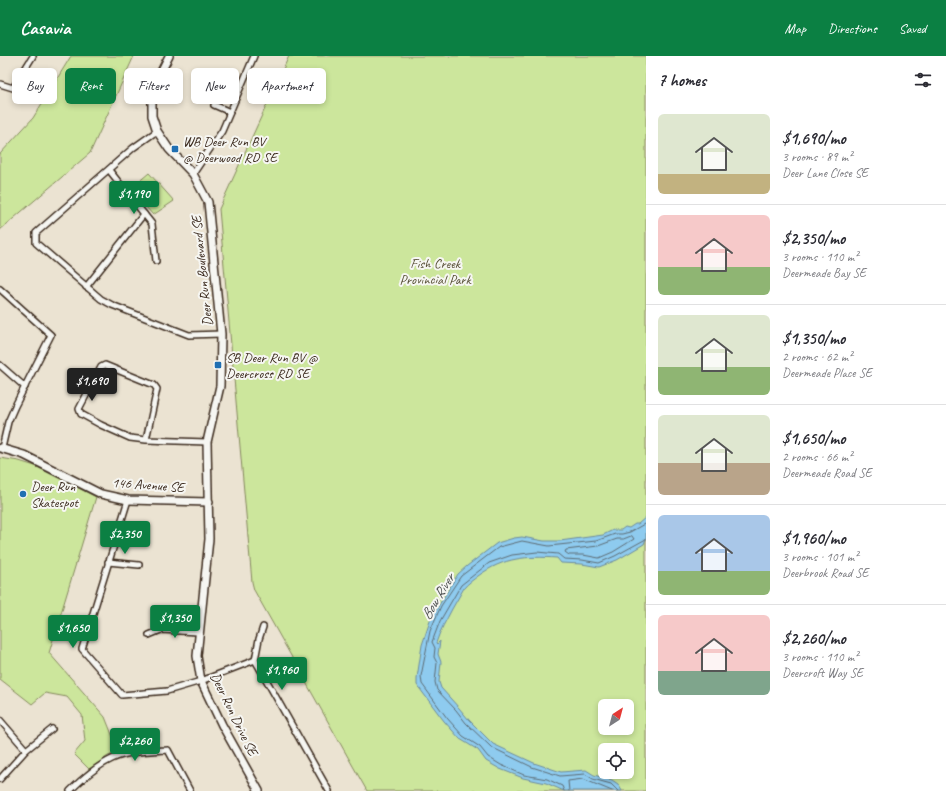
<!DOCTYPE html>
<html lang="en">
<head>
<meta charset="utf-8">
<style>
	:root { --surface:#fff; --page:#f2f2f3; --text:#2b2b33; --muted:#7c7c81; --line:#e1e1e2; --accent:#0b8043 }
	body { margin:0; font-family:Caveat,sans-serif; background:var(--page); color:var(--text); height:100vh; display:flex; flex-direction:column; font-size:15px; white-space:nowrap }
	* { box-sizing:border-box; margin:0 }
	p { font-size:13px; color:var(--muted) }
	.icon { flex:none; width:22px; height:22px; fill:none; stroke:currentColor; stroke-width:2; stroke-linecap:round; stroke-linejoin:round }
	.map { position:relative; flex:1; overflow:hidden }
	.panel { display:flex; flex-direction:column; background:var(--surface); width:300px }
	.panel>* { flex:none }
	.top-card { position:absolute; left:12px; top:12px; width:380px; height:36px; display:flex; gap:8px }
	.needle { width:26px; rotate:36deg }
	.fabs { position:absolute; left:598px; top:643px; display:grid; gap:8px }
	.fabs a { display:grid; place-items:center; width:36px; height:36px; border-radius:6px; background:var(--surface); box-shadow:0 2px 6px #0003; font-size:20px }
	.price { position:absolute; translate:-50% -34px; padding:0 9px; border-radius:4px; background:var(--accent); color:#fff; font-size:13px; line-height:26px; filter:drop-shadow(0 1px 2px #0008) }
	.price::after { content:''; position:absolute; left:50%; top:24px; width:12px; height:9px; margin-left:-6px; background:inherit; clip-path:polygon(0 0,100% 0,50% 100%) }
	.price.on { background:#222; color:#fff }
	ul { padding:0; list-style:none }
	li { display:flex; align-items:center; gap:12px; height:100px; padding:0 12px }
	li+li { border-top:1px solid var(--line) }
	li span { display:grid; place-items:center; flex:none; width:112px; height:80px; border-radius:6px; color:#555 }
	li>.icon { margin-inline-start:auto }
	span .icon { width:48px; height:48px; fill:#fffc; stroke-width:1 }
	li b { font-size:17px }
	h2 { display:flex; justify-content:space-between; align-items:center; height:48px; padding:0 12px; font-size:17px }
	.tag { padding:0 14px; border-radius:6px; background:var(--surface); box-shadow:0 2px 6px #0003; font-size:14px; line-height:36px }
	.tag.on { background:var(--accent); color:#fff }
	header { display:flex; align-items:center; gap:24px; box-sizing:border-box; height:56px; padding:0 20px; background:var(--accent); color:#fff }
	header strong { font-size:19px }
	nav { display:flex; gap:22px; margin-inline-start:auto; font-size:14px }
	main { display:flex; flex:1; min-height:0 }
	.map>svg:first-child { display:block }
</style>
</head>
<body>
<header>
<strong>Casavia</strong>
<nav><a>Map</a><a>Directions</a><a>Saved</a></nav>
</header>
<main>
<div class="map">
<svg width="646" height="735" viewBox="0 0 646 735">
	<rect width="100%" height="100%" fill="#ebe3d2"/>
	<filter id="ink" filterUnits="userSpaceOnUse"><feTurbulence type="fractalNoise" baseFrequency=".025" numOctaves="2"/><feDisplacementMap in="SourceGraphic" scale="8" xChannelSelector="R" yChannelSelector="G"/><feConvolveMatrix kernelMatrix="1 2 1 2 8 2 1 2 1" color-interpolation-filters="sRGB"/></filter>
	<g filter="url(#ink)">
		<!-- green -->
		<g fill="#cce69c" stroke="#84885d" fill-rule="evenodd">
			<polygon points="71,0 134,0 90,97 0,174 0,98 33,62"/>
			<path d="M289,0h357v735h-279l-113,-201 -2,-8 -33,-373zM605,650h22v22h-22zM605,694h22v22h-22z"/>
			<polygon points="149,117 174,145 153,159 130,133"/>
			<polygon points="0,402 19,405 35,410 96,441 49,597 105,661 119,696 108,700 89,713 74,698 85,685 82,659 67,641 45,637 32,648 0,623"/>
		</g>
		<!-- water -->
		<path fill="#8ecbef" stroke="#6d8b9b" d="M646,461v22l-2,5 -27,16 -18,7 -17,-3 -21,-1 -4,-5c-30,-2 -53,-1 -79,18 -5,4 -10,7 -14,12 -4,7 -8,14 -12,21 -6,12 -12,21 -16,34l1,1 3,-3 -2,13 3,8 -2,20 2,6 18,20 10,12 24,24 41,19 27,9 25,-2 8,5 18,5 6,4 4,7h-58l-18,-8 -23,-5 -23,-9 -14,-8 -8,-11 -18,-11 -16,-18 -27,-36v-7l5,-33 9,-27 27,-44 9,-8 30,-23 17,-5 8,-1 22,4h16l43,-6 10,-5h8l4,-3 4,1 6,-4h3z"/>
		<g fill="none" stroke-linecap="round" stroke-linejoin="round">
			<!-- shore -->
			<g stroke="#5c6a72" stroke-width="1">
				<polygon points="632,480 634,483 613,496 599,502 583,499 569,499 565,496 566,494 598,490 617,483 623,483"/>
				<polyline points="564,735 562,730 547,723 524,719 501,709 488,701 480,691 463,680 447,662 422,628 421,620 430,575 441,550 461,520 499,491 522,485 549,490 596,485 615,478 622,478 630,476 646,467"/>
				<polyline points="569,735 568,725 583,723 612,735"/>
				<polyline points="618,735 611,728 593,723 585,718 560,720 532,711 491,691 466,667 456,654 437,634 435,626 437,607 434,601 435,592 432,586 440,565 461,529 489,507 512,499 537,496 558,498 564,503 582,504 599,507 615,500 646,483"/>
			</g>
			<!-- street casing -->
			<g stroke="#3b2a1e" stroke-width="8">
				<g id="street">
					<polyline points="0,28 13,32 33,0"/>
					<polyline points="214,49 230,56"/>
					<polyline points="157,75 133,92 36,177 36,187 101,243 112,249 189,279 221,278"/>
					<polyline points="109,114 152,168 156,205"/>
					<polyline points="193,118 222,75 254,0"/>
					<polyline points="86,231 144,158"/>
					<polyline points="0,233 51,279 15,350 8,366 2,392"/>
					<polyline points="0,309 25,331"/>
					<polyline points="146,384 157,333 154,329 105,309 101,311 79,353 81,358 101,369 130,382 146,384 207,386"/>
					<polyline points="128,444 82,593 122,639 167,635 201,625 255,604 329,735"/>
					<polyline points="108,506 139,509"/>
					<polyline points="149,579 161,574 198,576"/>
					<polyline points="255,604 259,583 263,571"/>
					<polyline points="0,664 26,694 0,723"/>
					<polyline points="26,694 52,673"/>
					<path d="M70,735c12,-12 27,-25 42,-32 17,-8 38,-8 56,-9l22,41"/>
				</g>
			</g>
			<!-- secondary casing -->
			<g stroke="#3b2a1e" stroke-width="10">
				<g id="secondary">
					<polyline points="169,0 157,24 152,45 152,60 157,75 169,93 193,118 208,146 221,278 220,330 207,386 209,483 197,600 201,625 222,669 259,735"/>
					<polyline points="0,392 24,399 101,438 128,444 209,446"/>
				</g>
			</g>
			<!-- street -->
			<use href="#street" stroke="#f6f6f2" stroke-width="5"/>
			<!-- secondary -->
			<use href="#secondary" stroke="#f6f6f2" stroke-width="7"/>
		</g>
	</g>
	<!-- markers -->
	<g fill="#1f6fb2" stroke="#f6f6f2" stroke-width="1.5">
		<rect x="171" y="89" width="8" height="8" rx="2"/>
		<rect x="214" y="305" width="8" height="8" rx="2"/>
		<circle cx="23" cy="438" r="4"/>
	</g>
	<g text-anchor="middle" dominant-baseline="central" stroke-width="4" stroke-linejoin="round" paint-order="stroke">
		<!-- poi labels -->
		<g font-size="14" fill="#3b2a1e" stroke="#f6f6f2" text-anchor="start">
			<text x="183" y="85">WB Deer Run BV<tspan x="183" dy="16">@ Deerwood RD SE</tspan></text>
			<text x="226" y="301">SB Deer Run BV @<tspan x="226" dy="16">Deercross RD SE</tspan></text>
			<text x="31" y="430">Deer Run<tspan x="31" dy="16">Skatespot</tspan></text>
		</g>
		<!-- park labels -->
		<g font-size="14" fill="#585037" stroke="#f6f6f2">
			<text x="435" y="207">Fish Creek<tspan x="435" dy="16">Provincial Park</tspan></text>
		</g>
		<!-- street labels -->
		<g font-size="14" fill="#3b2a1e" stroke="#f6f6f2">
			<text transform="translate(202 215) rotate(-96)">Deer Run Boulevard SE</text>
			<text transform="translate(148 429) rotate(4)">146 Avenue SE</text>
			<text transform="translate(234 658) rotate(64)">Deer Run Drive SE</text>
		</g>
		<!-- water labels -->
		<g font-size="15" font-style="italic" fill="#505252" stroke="#f6f6f2">
			<text transform="translate(438 541) rotate(-59)">Bow River</text>
		</g>
	</g>
</svg>
<div class="fabs">
<a><svg class="needle" viewBox="-14 -14 28 28"><path d="M0-13l5 13h-10z" fill="#e53935"/><path d="M0 13l5-13h-10z" fill="#7c7c81"/></svg></a>
<a><svg class="icon" aria-label="locate" viewBox="0 0 24 24"><circle cx="12" cy="12" r="6"/><path d="M12 2v4M12 18v4M2 12h4M18 12h4"/></svg></a>
</div>
<b class="price" style="left:134px;top:159px">$1,190</b>
<b class="price on" style="left:92px;top:346px">$1,690</b>
<b class="price" style="left:125px;top:499px">$2,350</b>
<b class="price" style="left:175px;top:583px">$1,350</b>
<b class="price" style="left:73px;top:593px">$1,650</b>
<b class="price" style="left:282px;top:635px">$1,960</b>
<b class="price" style="left:135px;top:706px">$2,260</b>
<div class="top-card">
<a class="tag">Buy</a>
<a class="tag on">Rent</a>
<a class="tag">Filters</a>
<a class="tag">New</a>
<a class="tag">Apartment</a>
</div>
</div>
<section class="panel">
<h2>7 homes<svg class="icon" aria-label="filters" viewBox="0 0 24 24"><path d="M4 7h16M4 17h16"/><circle cx="9" cy="7" r="2"/><circle cx="15" cy="17" r="2"/></svg></h2>
<ul>
<li><span style="background:linear-gradient(#dfe7d0 75%,#c2b280 0)"><svg class="icon" aria-label="home" viewBox="0 0 24 24"><path d="M3 11l9-7 9 7M6 9v11h12V9"/></svg></span><div><b>$1,690/mo</b><p>3 rooms · 89 m²</p><p>Deer Lane Close SE</p></div></li>
<li><span style="background:linear-gradient(#f6c9c9 65%,#8fb573 0)"><svg class="icon" aria-label="home" viewBox="0 0 24 24"><path d="M3 11l9-7 9 7M6 9v11h12V9"/></svg></span><div><b>$2,350/mo</b><p>3 rooms · 110 m²</p><p>Deermeade Bay SE</p></div></li>
<li><span style="background:linear-gradient(#dfe7d0 65%,#8fb573 0)"><svg class="icon" aria-label="home" viewBox="0 0 24 24"><path d="M3 11l9-7 9 7M6 9v11h12V9"/></svg></span><div><b>$1,350/mo</b><p>2 rooms · 62 m²</p><p>Deermeade Place SE</p></div></li>
<li><span style="background:linear-gradient(#dfe7d0 60%,#b9a48a 0)"><svg class="icon" aria-label="home" viewBox="0 0 24 24"><path d="M3 11l9-7 9 7M6 9v11h12V9"/></svg></span><div><b>$1,650/mo</b><p>2 rooms · 66 m²</p><p>Deermeade Road SE</p></div></li>
<li><span style="background:linear-gradient(#a9c7e8 70%,#8fb573 0)"><svg class="icon" aria-label="home" viewBox="0 0 24 24"><path d="M3 11l9-7 9 7M6 9v11h12V9"/></svg></span><div><b>$1,960/mo</b><p>3 rooms · 101 m²</p><p>Deerbrook Road SE</p></div></li>
<li><span style="background:linear-gradient(#f6c9c9 70%,#7fa58c 0)"><svg class="icon" aria-label="home" viewBox="0 0 24 24"><path d="M3 11l9-7 9 7M6 9v11h12V9"/></svg></span><div><b>$2,260/mo</b><p>3 rooms · 110 m²</p><p>Deercroft Way SE</p></div></li>
</ul>
</section>
</main>
</body>
</html>
